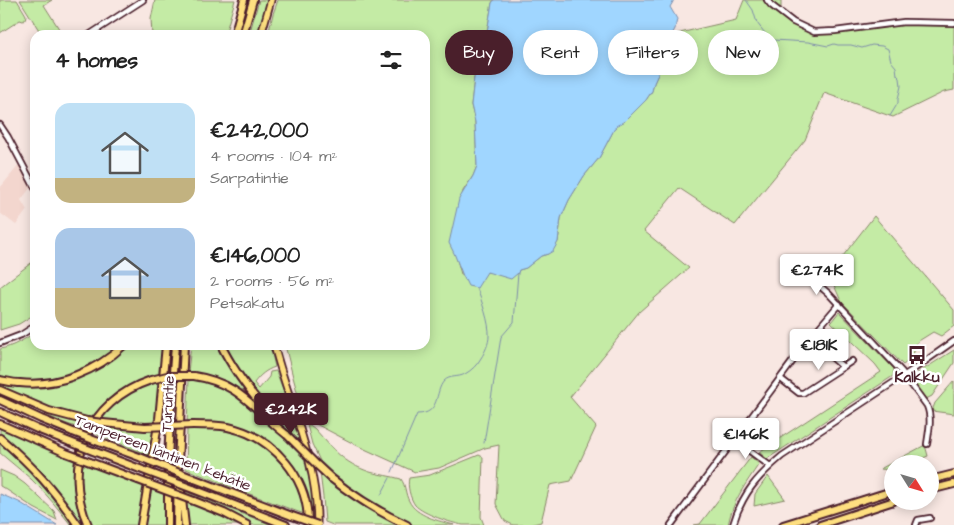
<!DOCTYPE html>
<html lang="en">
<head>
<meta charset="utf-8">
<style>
	:root { --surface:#fff; --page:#f6f6f6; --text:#222; --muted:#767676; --accent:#4a1f2b }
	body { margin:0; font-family:"Architects Daughter",sans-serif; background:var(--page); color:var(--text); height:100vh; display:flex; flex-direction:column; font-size:19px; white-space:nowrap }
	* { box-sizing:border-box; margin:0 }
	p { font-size:16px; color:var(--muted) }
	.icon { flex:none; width:28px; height:28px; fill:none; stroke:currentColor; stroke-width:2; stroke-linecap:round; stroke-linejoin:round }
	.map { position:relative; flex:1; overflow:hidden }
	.details { position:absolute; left:30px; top:30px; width:400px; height:320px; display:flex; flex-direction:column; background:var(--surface); border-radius:15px; box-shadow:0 2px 12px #0003 }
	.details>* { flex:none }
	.hud { position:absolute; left:445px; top:30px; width:434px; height:45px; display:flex; gap:10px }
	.needle { width:32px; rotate:127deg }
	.fabs { position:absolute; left:884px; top:455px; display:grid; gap:10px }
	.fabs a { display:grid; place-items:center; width:55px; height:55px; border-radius:50%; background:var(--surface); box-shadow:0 2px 12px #0003; font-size:25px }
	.price { position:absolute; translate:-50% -42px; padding:0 11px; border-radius:5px; background:#fff; color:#222; font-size:16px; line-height:32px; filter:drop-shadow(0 1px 2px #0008) }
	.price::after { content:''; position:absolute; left:50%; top:30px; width:15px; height:11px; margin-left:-8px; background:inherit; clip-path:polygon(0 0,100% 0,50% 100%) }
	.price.current { background:var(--accent); color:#fff }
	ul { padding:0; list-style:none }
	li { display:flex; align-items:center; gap:15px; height:125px; padding:0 25px }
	li span { display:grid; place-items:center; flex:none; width:140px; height:100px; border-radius:15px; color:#555 }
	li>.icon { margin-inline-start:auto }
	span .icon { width:60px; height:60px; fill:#fffc; stroke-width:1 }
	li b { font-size:21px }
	h2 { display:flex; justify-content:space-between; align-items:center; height:60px; padding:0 25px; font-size:21px }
	.pill { padding:0 18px; border-radius:22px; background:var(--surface); box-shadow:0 2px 12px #0003; font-size:18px; line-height:45px }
	.pill.current { background:var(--accent); color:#fff }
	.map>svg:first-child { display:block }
</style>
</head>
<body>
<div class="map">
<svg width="954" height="525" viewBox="0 0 954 525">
	<rect width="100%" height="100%" fill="#f8e7e2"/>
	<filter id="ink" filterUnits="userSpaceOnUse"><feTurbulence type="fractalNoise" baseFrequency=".02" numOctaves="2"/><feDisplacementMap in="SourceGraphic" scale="10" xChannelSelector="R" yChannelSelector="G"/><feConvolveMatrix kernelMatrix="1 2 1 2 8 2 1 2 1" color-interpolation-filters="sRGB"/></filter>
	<g filter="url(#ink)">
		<!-- built -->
		<polygon fill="#f3d6ce" points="19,165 31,187 21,200 27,210 16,225 0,213 0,188"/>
		<!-- green -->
		<g fill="#c4eba5" stroke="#878568">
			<polygon points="0,0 17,0 26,15 25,20 23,21 20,20 0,33"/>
			<polygon points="20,0 52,0 44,5 63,35 42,35"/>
			<polygon points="155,0 235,0 225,35 152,35 151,19"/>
			<polygon points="259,0 269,0 261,24 259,35 249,35"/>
			<polygon points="278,0 494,0 492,3 486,38 474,78 471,105 475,122 477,166 473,176 463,191 450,243 456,256 461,274 519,270 526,268 541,256 548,254 558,242 561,218 569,200 584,176 599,158 616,126 625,121 646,100 652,91 654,83 658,74 660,63 665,47 671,35 736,20 744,0 781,0 781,11 814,32 904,24 954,24 954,90 944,92 893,117 824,93 805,140 735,225 679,188 644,231 689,268 639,312 570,397 596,427 571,481 550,485 541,522 529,525 513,525 505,521 496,504 499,445 485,448 439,468 415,472 358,446 312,422 305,421 293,377 285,345 425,345 425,35 268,35 273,14"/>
			<polygon points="874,216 954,310 954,326 941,336 933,332 917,342 912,358 903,365 841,301 829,274"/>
			<polygon points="35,260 35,314 19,324 0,330 0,287"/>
			<polygon points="839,312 894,369 893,376 767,459 759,452 881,372 875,364 831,322"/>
			<path d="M35,332v13h86c-5,5 -11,8 -16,12 -31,21 -68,28 -105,20v-28c12,-2 26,-10 35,-17z"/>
			<path d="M130,345h34l-3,30c-30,7 -49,19 -67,44l-23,-5 -30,-9 -41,-17v-5c11,1 24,4 35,3 38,-1 66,-17 95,-41z"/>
			<path d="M191,345h28l27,46c-7,-1 -12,-6 -18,-9 -13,-5 -26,-8 -40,-9z"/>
			<path d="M225,345h45l5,22c-9,3 -15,8 -21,16l5,6 10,-12 1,-5 6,-1 16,42 8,29c-29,-30 -57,-60 -75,-97z"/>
			<polygon points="954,350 954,363 932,396 926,399 910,378"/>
			<path d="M189,379c45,7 62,27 93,57 6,6 19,15 23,22 1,2 2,8 2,11 4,16 7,33 8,50l-6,-2 -17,-50 -48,-38 -57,-6z"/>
			<path d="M160,381l-4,43 -38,-2 -18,-2c16,-20 36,-32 60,-39z"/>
			<polygon points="954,381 954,414 932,411 935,403"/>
			<polygon points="23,404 62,418 90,425 87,431 59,421"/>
			<polygon points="97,425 116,428 156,430 151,456 93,433"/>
			<path d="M307,425h3l5,4c18,20 28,34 55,43 10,3 21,4 31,7 5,7 4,15 8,22 7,15 30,20 45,24h-41l-30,-14 -33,-22 -30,-28 -8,-17z"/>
			<path d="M0,427l78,33 8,65h-3c-24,-35 -51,-62 -83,-90z"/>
			<path d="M207,428c12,1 24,1 34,5 35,13 58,45 63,81l-60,-22 -58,-23 1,-40z"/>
			<path d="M0,442l35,30 41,53h-5c-13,-16 -25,-32 -40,-46 -10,-9 -21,-17 -31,-26z"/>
			<polygon points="925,445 928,456 908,464 892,464 892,470 880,469"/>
			<path d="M479,455l4,2 -2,60 3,8c-7,0 -14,0 -21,0 -12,-2 -40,-11 -48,-20 -5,-7 -8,-19 -6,-27l21,-3z"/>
			<path d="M751,457l8,7c-14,21 -26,36 -31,61h-34l6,-1z"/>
			<path d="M82,462l65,25 -8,38h-47c-10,-22 -13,-39 -10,-63z"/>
			<polygon points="0,470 14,476 25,484 54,511 57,520 34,508 7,490 0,486"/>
			<path d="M320,472c25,22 51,39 81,53h-68l-8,-3 -2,-25z"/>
			<polygon points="768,476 785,499 754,506 755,494"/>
			<polygon points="152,489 165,493 164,525 145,525"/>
			<polygon points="186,492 272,525 252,525 229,512 186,495"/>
			<polygon points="186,502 235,521 241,525 188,525"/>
		</g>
		<!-- water -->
		<g fill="#a0d6ff" stroke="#7e8daa">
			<path d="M494,0h180l-4,7 7,12 -2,10 -10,18 -5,16 -2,11 -4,9 -2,8 -6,9 -21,21 -9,5 -17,32 -15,18 -15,24 -8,18 -3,24 -5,9 -5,3 -7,2 -15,12 -7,2 -1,3 -7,6 -24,-7 -10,16 -9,-2c-8,-14 -11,-29 -19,-43l10,-44 14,-23 4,-10 -2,-44 -4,-17 3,-27 12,-40 6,-35z"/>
			<polygon points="0,494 19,502 57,525 0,525"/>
		</g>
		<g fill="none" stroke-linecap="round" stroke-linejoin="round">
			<!-- stream -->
			<g stroke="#7e8daa" stroke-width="1">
				<polyline points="746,0 753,10 757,23 768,37 773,40 808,42 828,46 834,44 838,45 851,45 862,48 872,45 882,46 888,49 891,61 896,67 897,75 900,78 901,86 898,99 898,103 890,116"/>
				<polyline points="484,443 501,337 514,322 518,273"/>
				<path d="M392,472l25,-58c24,0 17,-22 27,-33 6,-6 14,-3 21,-7 7,-4 12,-9 16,-16 4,-6 8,-15 8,-22 1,-13 -8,-36 -12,-48"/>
				<polyline points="381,495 390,478"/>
			</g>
			<!-- minor casing -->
			<g stroke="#4a1f2b" stroke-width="8">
				<g id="minor">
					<polyline points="767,0 771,5 793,22 814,32 835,31 904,22 954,23"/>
					<polyline points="89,35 143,0"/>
					<polyline points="0,125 8,137 35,188"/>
					<path d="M806,274l23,20 73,78 25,34c5,12 2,25 0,38"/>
					<polyline points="0,343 21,335 35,326"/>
					<polyline points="843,367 852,361"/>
					<polyline points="781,379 799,393 803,393 843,367 810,338"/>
					<polyline points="735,440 770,466"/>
					<polyline points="671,525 810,338 839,304"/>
					<path d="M733,525c9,-31 24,-48 49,-69l132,-87 40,-28"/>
					<polyline points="916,525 918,520 930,518"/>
				</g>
			</g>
			<!-- major casing -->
			<g stroke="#4a1f2b" stroke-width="9">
				<g id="major">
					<polyline points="261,35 271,0"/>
					<path d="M274,345c15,59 44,117 43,180"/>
				</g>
			</g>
			<!-- highway casing -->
			<g stroke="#4a1f2b" stroke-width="10">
				<g id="highway">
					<polyline points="234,35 244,0"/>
					<polyline points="243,35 253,0"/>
					<path d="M221,345c12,25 29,47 47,68"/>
					<path d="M194,376c46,7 59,33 93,59"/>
					<path d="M0,380c6,1 13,3 20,3 38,4 77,-12 104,-38"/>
					<polyline points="0,390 49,411 87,421"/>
					<polyline points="0,400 41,419 73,432"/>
					<polyline points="0,412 37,429 70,442"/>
					<polyline points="103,423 145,427"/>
					<polyline points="0,424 66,453"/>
					<path d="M193,425c12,0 24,0 35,2 46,10 81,51 80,98"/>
					<path d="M0,438c33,28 54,52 78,87"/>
					<polyline points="96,441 142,458"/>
					<polyline points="93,451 140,469"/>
					<polyline points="90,462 138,480"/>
					<polyline points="192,478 292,516"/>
					<path d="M331,478c25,20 48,34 76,47"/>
					<polyline points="930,480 954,474"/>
					<polyline points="193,489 286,525"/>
					<polyline points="930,490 954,484"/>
					<polyline points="181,491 185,525"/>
					<polyline points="194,501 224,513 247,525"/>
					<path d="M88,525c-27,-61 0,-124 63,-145"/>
					<polyline points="141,525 159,419 166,345"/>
					<polyline points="168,525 168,460 171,400 175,345"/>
					<polyline points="177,525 178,462 184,345"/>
					<polyline points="783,525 892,491"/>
					<polyline points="820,525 894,501"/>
				</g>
			</g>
			<!-- minor -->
			<use href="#minor" stroke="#fff" stroke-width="4.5"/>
			<!-- major -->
			<use href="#major" stroke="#fedf80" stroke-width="5.5"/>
			<!-- highway -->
			<use href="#highway" stroke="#fedf80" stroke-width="6"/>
			<!-- highway-bridge casing -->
			<g stroke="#4a1f2b" stroke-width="10" stroke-linecap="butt">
				<g id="highway-bridge">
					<polyline points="151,380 167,376 194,376"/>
					<polyline points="87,421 103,423"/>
					<polyline points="145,427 193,425"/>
					<polyline points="73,432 96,441"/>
					<polyline points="287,435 317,465 331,478"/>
					<polyline points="70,442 93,451"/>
					<polyline points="66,453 90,462"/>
					<polyline points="142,458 192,478"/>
					<polyline points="140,469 193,489"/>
					<polyline points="138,480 194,501"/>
					<polyline points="292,516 318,525"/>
				</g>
			</g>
			<!-- highway-bridge -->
			<use href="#highway-bridge" stroke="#fedf80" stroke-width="6"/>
		</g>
	</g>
	<!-- icons -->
	<defs>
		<g id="bus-bare" transform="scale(1.5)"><path d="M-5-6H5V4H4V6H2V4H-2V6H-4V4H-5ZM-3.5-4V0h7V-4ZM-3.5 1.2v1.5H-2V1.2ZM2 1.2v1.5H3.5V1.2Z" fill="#4a1f2b" stroke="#fff" stroke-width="2.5" paint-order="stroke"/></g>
	</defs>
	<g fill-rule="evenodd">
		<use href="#bus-bare" x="917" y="355"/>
	</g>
	<g text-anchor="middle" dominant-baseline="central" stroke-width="5" stroke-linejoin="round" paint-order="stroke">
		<!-- poi labels -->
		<g font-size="15" font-weight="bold" fill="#4a1f2b" stroke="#fff">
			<text x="917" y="377">Kalkku</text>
		</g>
		<!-- street labels -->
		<g font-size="15" fill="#4a1f2b" stroke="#fff">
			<text transform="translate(168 404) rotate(-87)">Turuntie</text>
			<text transform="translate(163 453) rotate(21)">Tampereen läntinen kehätie</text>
		</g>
	</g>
</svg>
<div class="fabs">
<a><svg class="needle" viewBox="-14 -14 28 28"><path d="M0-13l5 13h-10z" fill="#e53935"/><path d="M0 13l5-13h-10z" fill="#767676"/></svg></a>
</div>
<b class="price" style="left:817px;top:296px">€274K</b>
<b class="price" style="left:819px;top:371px">€181K</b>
<b class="price current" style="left:291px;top:435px">€242K</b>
<b class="price" style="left:746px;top:460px">€146K</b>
<div class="hud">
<a class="pill current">Buy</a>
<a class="pill">Rent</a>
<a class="pill">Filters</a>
<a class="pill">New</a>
</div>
<section class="details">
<h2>4 homes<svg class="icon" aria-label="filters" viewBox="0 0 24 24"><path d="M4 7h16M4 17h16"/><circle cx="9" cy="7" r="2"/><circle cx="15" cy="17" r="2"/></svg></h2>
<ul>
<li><span style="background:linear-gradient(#bfe0f5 75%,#c2b280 0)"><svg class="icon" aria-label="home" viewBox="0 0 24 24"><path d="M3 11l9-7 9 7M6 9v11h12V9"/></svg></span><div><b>€242,000</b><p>4 rooms · 104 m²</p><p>Sarpatintie</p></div></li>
<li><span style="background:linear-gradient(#a9c7e8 60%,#c2b280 0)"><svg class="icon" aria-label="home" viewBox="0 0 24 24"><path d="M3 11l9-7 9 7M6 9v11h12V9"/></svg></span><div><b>€146,000</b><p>2 rooms · 56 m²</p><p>Petsakatu</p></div></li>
</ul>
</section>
</div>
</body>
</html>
